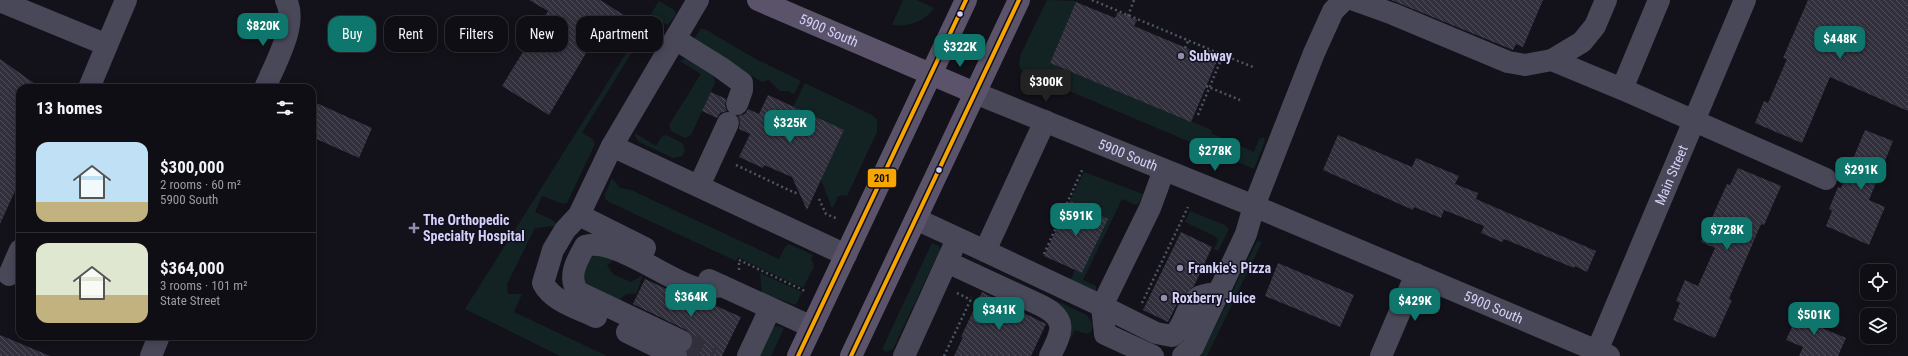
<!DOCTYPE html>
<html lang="en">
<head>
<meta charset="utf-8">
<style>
	:root { --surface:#0e0e14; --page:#17171d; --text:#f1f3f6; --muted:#9b9ca0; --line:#2e2e34; --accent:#0f766e }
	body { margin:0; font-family:"Roboto Condensed",sans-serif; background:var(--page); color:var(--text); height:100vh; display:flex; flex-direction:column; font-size:15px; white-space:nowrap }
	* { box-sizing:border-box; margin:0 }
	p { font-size:13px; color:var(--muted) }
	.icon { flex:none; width:22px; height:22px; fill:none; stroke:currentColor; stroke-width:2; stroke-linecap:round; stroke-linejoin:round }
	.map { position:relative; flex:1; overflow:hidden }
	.panel { position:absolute; left:16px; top:84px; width:300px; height:256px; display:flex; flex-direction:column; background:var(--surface); border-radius:12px; box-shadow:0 2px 10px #0003,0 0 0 1px var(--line) }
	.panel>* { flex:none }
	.banner { position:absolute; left:328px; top:16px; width:380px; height:36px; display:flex; gap:8px }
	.controls { position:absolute; left:1860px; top:264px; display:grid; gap:8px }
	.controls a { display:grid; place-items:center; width:36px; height:36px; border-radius:8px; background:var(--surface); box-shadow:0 2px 10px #0003,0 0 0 1px var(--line); font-size:20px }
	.price { position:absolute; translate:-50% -34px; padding:0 9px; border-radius:8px; background:var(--accent); color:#fff; font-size:13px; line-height:26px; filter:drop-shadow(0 1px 2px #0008) }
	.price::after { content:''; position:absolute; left:50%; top:24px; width:12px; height:9px; margin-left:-6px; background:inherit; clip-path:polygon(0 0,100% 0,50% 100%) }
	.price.current { background:#222; color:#fff }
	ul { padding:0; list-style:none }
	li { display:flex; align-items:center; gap:12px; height:100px; padding:0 20px }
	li+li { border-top:1px solid var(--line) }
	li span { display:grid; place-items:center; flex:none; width:112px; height:80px; border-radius:12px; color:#555 }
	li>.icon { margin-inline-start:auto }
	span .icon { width:48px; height:48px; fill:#fffc; stroke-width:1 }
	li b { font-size:17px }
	h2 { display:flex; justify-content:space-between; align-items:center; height:48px; padding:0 20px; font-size:17px }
	.chip { padding:0 14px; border-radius:12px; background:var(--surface); box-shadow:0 2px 10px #0003,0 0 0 1px var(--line); font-size:14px; line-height:36px }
	.chip.current { background:var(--accent); color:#fff }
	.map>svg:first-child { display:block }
</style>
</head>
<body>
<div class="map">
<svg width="1908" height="356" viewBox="0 0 1908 356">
	<defs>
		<pattern id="building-back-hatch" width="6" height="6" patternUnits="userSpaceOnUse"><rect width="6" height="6" fill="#31303c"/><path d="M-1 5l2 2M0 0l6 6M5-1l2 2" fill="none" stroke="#4e4d59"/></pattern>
	</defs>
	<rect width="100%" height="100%" fill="#13121a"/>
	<!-- green -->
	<g fill="#132324">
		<path d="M903,0h14l17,8c-10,14 -25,19 -42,17z"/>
		<polygon points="1047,0 1077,1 1050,63 1212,130 1211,133 1254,152 1259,139 1264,137 1265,141 1254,169 1022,71 1019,65 1020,56"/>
		<polygon points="659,1 674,10 676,14 668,25 653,18 582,133 593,139 595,144 567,203 563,204 542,196 535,212 551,219 557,224 554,226 535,228 507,284 508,294 522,294 514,312 607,356 560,356 465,309"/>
		<polygon points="700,29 705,29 752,57 801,81 794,94 788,91 780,91 769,80 762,82 697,43 695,38"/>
		<polygon points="685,58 713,74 715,83 691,135 685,138 671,131 669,125 701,74 680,61"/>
		<polygon points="805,83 872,115 877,120 877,132 847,196 843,195 837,197 835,204 832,208 793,107"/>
		<polygon points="635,133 656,146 662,136 666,135 682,143 685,150 682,156 673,158 639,142 635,136"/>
		<polygon points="1084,172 1143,194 1139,203 1136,205 1122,199 1083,280 1096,286 1096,291 1071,280 1075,270 1082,273 1107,219 1070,201"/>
		<polygon points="612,178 620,188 631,190 779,259 785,247 789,244 813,255 811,258 814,267 803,288 738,257 736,261 609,202 605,199 605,194"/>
		<polygon points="1190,211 1225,225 1229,229 1218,251 1214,249 1218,241 1216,237 1185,222"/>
		<polygon points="1257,241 1262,242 1207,356 1201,356"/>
		<polygon points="932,243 939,246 940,249 893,349 886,352 882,349"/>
		<path d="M594,255l22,3 -9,7 6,9 18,8 12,-7 -7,19c-10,-2 -15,3 -19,11l-33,-21c-1,-13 0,-21 10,-29z"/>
		<path d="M978,265l109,50 6,10 -2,7 -5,2 -11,-4 -4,8 -4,-2c5,-12 5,-19 -5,-28z"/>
		<polygon points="760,273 802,292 796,305 762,293"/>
		<polygon points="778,326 784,328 771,356 757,356 773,327"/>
	</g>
	<!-- building -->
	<g fill="url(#building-back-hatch)">
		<polygon points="529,0 600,0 627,17 608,48 594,40 549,115 502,86 548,11"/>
		<polygon points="1391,0 1543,0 1523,47 1516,44 1513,50"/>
		<polygon points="1808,0 1908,0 1908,111 1830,77 1802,143 1755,123 1764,101 1768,103 1787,59 1783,58"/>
		<polygon points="1076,2 1115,18 1118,12 1137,20 1134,26 1217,61 1191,122 1050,63"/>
		<polygon points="0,59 41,88 20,88 20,180 0,224"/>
		<polygon points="711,92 726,99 725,106 727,111 720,113 717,118 702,111"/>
		<polygon points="768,95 844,130 807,210 792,177 764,165 763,168 739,157 750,134 739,129 740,122 738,116 745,114 748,109 759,114"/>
		<polygon points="312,101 372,128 359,158 312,137"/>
		<polygon points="1865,130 1893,141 1869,200 1885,207 1869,245 1826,226 1832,211 1829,209 1838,187 1841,188"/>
		<polygon points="1338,135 1412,167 1416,158 1459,176 1455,184 1478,193 1476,199 1596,251 1587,272 1575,266 1574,268 1504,239 1502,242 1481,233 1484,226 1444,210 1441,218 1414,207 1413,210 1323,170"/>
		<polygon points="1738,168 1781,186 1764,225 1761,224 1729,299 1732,300 1715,338 1673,320 1680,303 1676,301 1685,280 1698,286 1715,248 1701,242 1727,184 1730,185"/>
		<polygon points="1070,201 1108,219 1082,273 1044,256"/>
		<polygon points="1181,232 1212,247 1194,286 1180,298 1168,322 1143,310"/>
		<polygon points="1278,263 1354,295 1340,327 1265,296"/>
		<polygon points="645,279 688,299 705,301 741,317 722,356 698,356 688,351 692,347 693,340 691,334 686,330 633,304"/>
		<polygon points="982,292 1046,324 1031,356 954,356 963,337 961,337"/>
		<polygon points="1801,307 1821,316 1817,326 1846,338 1838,356 1799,356 1803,347 1786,340"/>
		<polygon points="0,335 50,356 0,356"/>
	</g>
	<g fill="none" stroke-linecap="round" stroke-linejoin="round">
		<!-- minor-tunnel -->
		<polyline stroke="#302f3b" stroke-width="22" stroke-dasharray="22 11" stroke-linecap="butt" points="681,341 713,356"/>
		<!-- path -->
		<g stroke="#4b5761" stroke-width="2.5" stroke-dasharray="2 3" stroke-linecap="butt">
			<polyline points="1092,0 1223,55 1198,115"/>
			<polyline points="1128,16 1134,0"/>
			<polyline points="1185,48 1188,41"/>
			<polyline points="1223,55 1253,67"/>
			<polyline points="1207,57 1210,50"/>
			<polyline points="1206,86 1240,100"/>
			<polyline points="736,165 795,193 798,191"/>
			<polyline points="819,199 826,214 838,219"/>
			<polyline points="1044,254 1083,168"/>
			<polyline points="739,270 739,260 805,291"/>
			<polyline points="957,293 971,300"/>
			<polyline points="1142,303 1188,207"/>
			<polyline points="944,356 972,297"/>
		</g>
		<!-- minor -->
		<g stroke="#494859" stroke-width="22">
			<polyline points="698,0 612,146 846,255"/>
			<polyline points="1354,0 1393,14 1508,62 1525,65 1552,60 1622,89 1659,0"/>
			<polyline points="0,1 107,45 89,88"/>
			<polyline points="675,39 720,67 742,83 742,90 737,104"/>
			<polyline points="107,45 126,0"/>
			<polyline points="1552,60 1582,42 1595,26 1606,0"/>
			<path d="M265,88c9,-23 34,-64 21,-88"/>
			<polyline points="1622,89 1826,179"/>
			<path id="s1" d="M975,93l279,113 355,150"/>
			<path d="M1164,170l-14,38 -48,98 54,27 16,3c14,-9 12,-30 27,-39 5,-3 14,-3 19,-4"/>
			<polyline points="699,186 728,123"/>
			<polyline points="579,215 645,248"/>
			<polyline points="916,219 985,251 1045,121"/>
			<polyline points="985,251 1102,306 1105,334 1153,356"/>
			<path d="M947,262l93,43c29,14 22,27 10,51"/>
			<polyline points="9,275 20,250"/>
			<polyline points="709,280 812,327"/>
			<path d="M596,317c-19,-9 -44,-16 -53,-34l10,-33 12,-20 14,-15 33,-69"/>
			<polyline points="627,332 676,356"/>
			<path d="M681,341l-103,-49c-11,-15 -1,-32 7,-46 28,-9 81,33 109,41 8,3 20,0 28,-1"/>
			<path id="s2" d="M1597,351l148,-351"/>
			<polyline points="151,356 159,336"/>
			<polyline points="748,356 770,309"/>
			<polyline points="904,356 953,248"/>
			<polyline points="1183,356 1193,347 1246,234 1254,206 1314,53 1333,11 1344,0"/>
			<polyline points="1381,356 1416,274"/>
		</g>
		<!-- major -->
		<g stroke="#5a536a" stroke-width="22">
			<path id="s3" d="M758,0l217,93"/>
			<polyline points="798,356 966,0"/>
			<polyline points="851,356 1019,0"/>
		</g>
		<!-- bus-1 casing -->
		<g stroke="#110f1d" stroke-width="7">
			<g id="bus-1">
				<polyline points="798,356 966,0"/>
				<polyline points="851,356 1019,0"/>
			</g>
		</g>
		<!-- bus-1 -->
		<use href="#bus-1" stroke="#f7a600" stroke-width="4"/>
	</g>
	<!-- markers -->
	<g fill="#d4d1f9" stroke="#110f1d" stroke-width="1.5">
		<circle cx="960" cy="14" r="3.5"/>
		<circle cx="939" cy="170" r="3.5"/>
	</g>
	<g fill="#908eab" stroke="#110f1d" stroke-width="1.5">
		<circle cx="1181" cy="56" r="4"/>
		<path d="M412 222h4v4h4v4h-4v4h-4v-4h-4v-4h4z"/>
		<circle cx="1180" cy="268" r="4"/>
		<circle cx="1164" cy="298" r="4"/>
	</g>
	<g text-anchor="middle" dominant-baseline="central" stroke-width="3" stroke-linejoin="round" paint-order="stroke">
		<!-- street labels -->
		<g font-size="14" fill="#d4d1f9" stroke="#110f1d">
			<text stroke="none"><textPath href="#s3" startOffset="77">5900 South</textPath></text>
			<text stroke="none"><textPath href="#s1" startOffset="165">5900 South</textPath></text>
			<text stroke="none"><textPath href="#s2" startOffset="191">Main Street</textPath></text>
			<text stroke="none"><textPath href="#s1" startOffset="561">5900 South</textPath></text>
		</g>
		<!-- poi labels -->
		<g font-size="14" font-weight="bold" fill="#d4d1f9" stroke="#110f1d" text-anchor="start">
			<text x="1189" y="56">Subway</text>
			<text x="423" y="220">The Orthopedic<tspan x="423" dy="16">Specialty Hospital</tspan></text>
			<text x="1188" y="268">Frankie's Pizza</text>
			<text x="1172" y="298">Roxberry Juice</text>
		</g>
	</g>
	<rect stroke="#110f1d" stroke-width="1.5" x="867" y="168" width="30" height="20" rx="4" fill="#f7a600"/>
	<g font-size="11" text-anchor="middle" font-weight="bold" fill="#111">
		<text x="882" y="182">201</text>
	</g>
</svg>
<div class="controls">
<a><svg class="icon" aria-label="locate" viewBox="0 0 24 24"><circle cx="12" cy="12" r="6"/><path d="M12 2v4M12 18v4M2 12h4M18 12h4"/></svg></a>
<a><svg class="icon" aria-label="layers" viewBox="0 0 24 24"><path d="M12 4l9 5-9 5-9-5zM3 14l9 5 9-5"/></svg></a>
</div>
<b class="price" style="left:263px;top:47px">$820K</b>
<b class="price" style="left:1840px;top:60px">$448K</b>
<b class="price" style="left:960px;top:68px">$322K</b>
<b class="price current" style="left:1046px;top:103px">$300K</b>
<b class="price" style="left:790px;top:144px">$325K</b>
<b class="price" style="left:1215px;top:172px">$278K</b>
<b class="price" style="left:1861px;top:191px">$291K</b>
<b class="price" style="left:1076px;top:237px">$591K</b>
<b class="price" style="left:1727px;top:251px">$728K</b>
<b class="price" style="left:691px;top:318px">$364K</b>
<b class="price" style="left:1415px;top:322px">$429K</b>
<b class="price" style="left:999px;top:331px">$341K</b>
<b class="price" style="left:1814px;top:336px">$501K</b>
<div class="banner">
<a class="chip current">Buy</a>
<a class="chip">Rent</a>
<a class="chip">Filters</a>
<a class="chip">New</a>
<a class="chip">Apartment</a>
</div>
<section class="panel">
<h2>13 homes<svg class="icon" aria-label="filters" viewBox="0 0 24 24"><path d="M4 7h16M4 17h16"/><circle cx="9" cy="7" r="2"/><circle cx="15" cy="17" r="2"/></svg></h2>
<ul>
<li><span style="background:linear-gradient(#bfe0f5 75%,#c2b280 0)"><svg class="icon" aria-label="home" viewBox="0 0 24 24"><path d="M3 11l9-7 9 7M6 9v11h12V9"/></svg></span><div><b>$300,000</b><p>2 rooms · 60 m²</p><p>5900 South</p></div></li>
<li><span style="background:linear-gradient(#dfe7d0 65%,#c2b280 0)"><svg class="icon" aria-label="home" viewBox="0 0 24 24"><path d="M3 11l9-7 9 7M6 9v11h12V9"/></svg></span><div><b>$364,000</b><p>3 rooms · 101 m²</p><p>State Street</p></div></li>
</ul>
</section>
</div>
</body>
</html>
